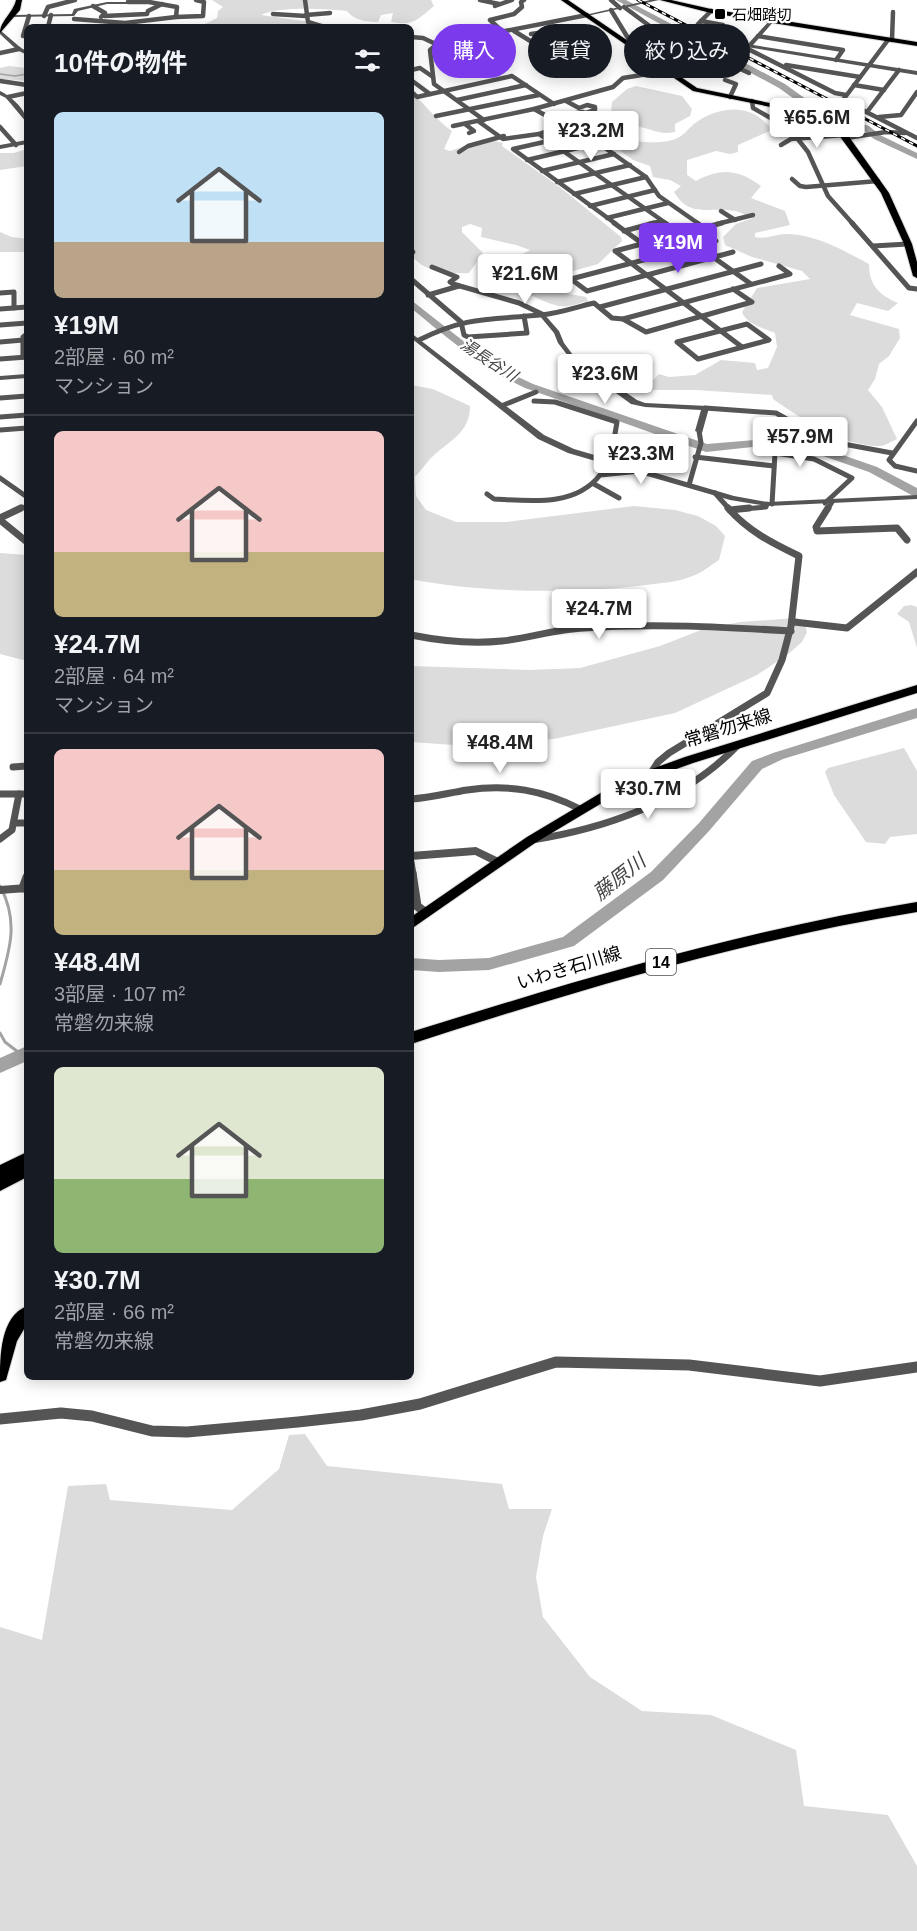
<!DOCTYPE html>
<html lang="ja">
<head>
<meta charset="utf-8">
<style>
	:root { --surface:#171b24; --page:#242831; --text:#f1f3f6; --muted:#9ea1a6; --line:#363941; --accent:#7c3aed }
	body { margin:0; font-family:Helvetica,"Noto Sans JP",sans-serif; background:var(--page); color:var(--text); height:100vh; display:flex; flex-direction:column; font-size:22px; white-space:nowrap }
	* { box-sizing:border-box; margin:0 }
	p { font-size:20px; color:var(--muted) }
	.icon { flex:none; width:33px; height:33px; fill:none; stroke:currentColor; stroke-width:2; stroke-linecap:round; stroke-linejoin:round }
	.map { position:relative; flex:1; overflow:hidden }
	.details { position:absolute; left:24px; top:24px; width:390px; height:1356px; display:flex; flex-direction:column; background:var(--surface); border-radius:9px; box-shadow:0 3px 15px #0003 }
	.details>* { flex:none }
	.hud { position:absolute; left:432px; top:24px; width:394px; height:54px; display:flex; gap:12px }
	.price { position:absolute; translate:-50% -51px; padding:0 14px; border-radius:6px; background:#fff; color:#222; font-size:20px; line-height:39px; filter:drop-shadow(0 2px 3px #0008) }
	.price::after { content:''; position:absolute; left:50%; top:36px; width:18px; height:14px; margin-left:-9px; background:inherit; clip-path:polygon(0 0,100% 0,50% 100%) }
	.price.selected { background:var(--accent); color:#fff }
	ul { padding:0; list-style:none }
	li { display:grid; align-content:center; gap:12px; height:318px; padding:0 30px }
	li+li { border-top:2px solid var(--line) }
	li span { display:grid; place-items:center; height:186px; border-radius:9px; color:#555 }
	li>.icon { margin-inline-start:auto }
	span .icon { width:108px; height:108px; fill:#fffc; stroke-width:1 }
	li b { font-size:26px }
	h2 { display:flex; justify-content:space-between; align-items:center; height:72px; padding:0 30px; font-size:26px }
	.pill { padding:0 21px; border-radius:27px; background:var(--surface); box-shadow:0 3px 15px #0003; font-size:21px; line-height:54px }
	.pill.selected { background:var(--accent); color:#fff }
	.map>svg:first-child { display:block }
</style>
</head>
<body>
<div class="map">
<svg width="917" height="1931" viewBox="0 0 917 1931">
	<rect width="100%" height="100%" fill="#fff"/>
	<!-- green -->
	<g fill="#dcdcdc">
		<path d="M212,0h219l3,6c-17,14 -20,20 -43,16l2,-9 -12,2 -3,7c-11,0 -25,-2 -31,-11 -22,-2 -67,-5 -86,4l72,10 -3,2h-159l34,-3 12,-6 1,-7 5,-4z"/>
		<polygon points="9,66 27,68 27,81 0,79 0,68"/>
		<path d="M636,86l46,10 10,13 -2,7 -15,8v8c-16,4 -26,-5 -42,-6l-6,13c14,4 41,6 54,-3 6,-4 10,-11 17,-15 26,-16 55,-17 74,9l-34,15v7l-8,2 -14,-3 -29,9v15l9,6c26,-14 43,-11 65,5l-10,12 34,13 5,14 -35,8v4c12,3 22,-4 33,-3 30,1 56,17 81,30 0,21 10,31 29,39l-10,8 -31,-8 -7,12 49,14 1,9 -11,18 -10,8 -4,15 -7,11 14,17 15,32c-5,2 -12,7 -17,7 -36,1 -78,-27 -107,-47l-1,-4 -76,-5h-44l-2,-7 9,-9 10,3 26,-2 26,-15 34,3 2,7 11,-2 9,-21 -2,-14c-12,-5 -29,-9 -33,-21l15,-24 53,-9 -8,-8 -50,-14 -27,-12 -2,-8 13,-13 17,-6c-6,-2 -12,-6 -18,-7 -25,-5 -45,8 -61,-19l7,-6 -11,-6 -17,-3 -3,-11 -17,-6 -29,-21v-4h-10l-4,-5 21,-18 1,-10 15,-13z"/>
		<path d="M411,92c15,13 25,28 41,39l-8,18 6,2 35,-12 18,4 -1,3 59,42 60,49 1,4 -24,23 -50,14 -1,6 23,10 16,3 2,4c-9,2 -20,7 -29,5 -21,-4 -37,-21 -60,-17l12,-29 19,-10 -14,-5 -35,-8 1,-9 -12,-4 -8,3v5l21,21 -14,20c-19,1 -48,-1 -58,-19z"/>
		<polygon points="27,149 27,166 0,170 0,153 14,153"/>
		<polygon points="0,232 12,237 27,239 27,252 0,252"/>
		<path d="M411,385l22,4 37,17c0,28 -22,35 -39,52 -6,6 -10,13 -16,19l1,19 10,14 30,12h51l127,-16 41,4 23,6 18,10 9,10 -6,24c-8,5 -16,12 -24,15 -15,7 -33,8 -49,10 -69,9 -168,8 -235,-6z"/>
		<polygon points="0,553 27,555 27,661 0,654"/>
		<polygon points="911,605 917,607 917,648 909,622 897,614 904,606"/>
		<polygon points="797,618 804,622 807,632 802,642 787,655 757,675 675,713 554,739 454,745 411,742 411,666 529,670 580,668 660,646 701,630 740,622"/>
		<polygon points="904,748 917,771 917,834 890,837 885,844 866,842 834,795 825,772 828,768"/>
		<polygon points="305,1434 327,1466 502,1484 509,1509 552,1509 543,1536 536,1577 543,1617 590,1677 642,1711 711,1715 796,1750 804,1806 888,1815 917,1866 917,1931 0,1931 0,1627 42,1640 68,1486 106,1484 110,1500 232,1510 279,1469 289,1435"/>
	</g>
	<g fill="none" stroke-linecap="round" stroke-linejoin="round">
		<!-- stream-far1 -->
		<polyline stroke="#a3a3a3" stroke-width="1.5" points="0,74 15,76 27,74"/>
		<!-- stream -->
		<g stroke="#a3a3a3" stroke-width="3">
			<path d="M0,886c19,35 10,63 0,98"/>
			<polyline points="0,1033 5,1042 22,1055"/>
		</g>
		<!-- river -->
		<g fill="#a3a3a3" fill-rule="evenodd">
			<polygon points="616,0 626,0 785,84 810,102 833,114 869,126 880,135 917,153 917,159 874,139 863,130 827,118 804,106 779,88"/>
			<path d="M411,300l51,40 52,35 19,9 174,60 73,-6 34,7 63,22 40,21v10l-48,-26 -63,-22 -26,-6 -74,8 -181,-64c-42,-20 -78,-50 -114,-80z"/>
			<polygon points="917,708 917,718 783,759 762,769 709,831 663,880 574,946 489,970 439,972 411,970 411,958 439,960 489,958 563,937 651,872 699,823 752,761 773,753"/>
			<polygon points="27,1046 27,1061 0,1073 0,1058"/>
		</g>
		<!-- primary casing -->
		<g stroke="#dbdbdb" stroke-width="2">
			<g id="primary">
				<path d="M16,0h6l-2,10 -20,23c0,-12 13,-20 16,-33z"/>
				<polygon points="561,0 568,0 697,88 799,109 842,127 889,193 912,244 917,262 917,278 913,276 904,244 881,193 836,131 795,112 693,91"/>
				<polygon points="660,0 671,0 711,9 917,42 917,46 711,13"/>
				<polygon points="917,685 917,693 693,763 632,785 535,843 411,929 411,917 527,837 624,779 685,757"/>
				<path d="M917,902v10c-173,28 -339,78 -506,132v-12c167,-52 333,-102 506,-130z"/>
				<polygon points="27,1152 27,1177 0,1191 0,1165"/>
				<path d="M27,1306v18l-10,17 -11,39 -6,2c0,-26 0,-65 27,-76z"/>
			</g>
		</g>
		<!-- minor-far4 -->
		<g stroke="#555" stroke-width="4.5">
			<polyline points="305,0 308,22 324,27"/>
			<polyline points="480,0 499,4"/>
			<polyline points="611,0 620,8"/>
			<polyline points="128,2 149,2 177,7 176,17 203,16 204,2 196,0"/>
			<polyline points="93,6 105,13 101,17"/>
			<polyline points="495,6 512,0"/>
			<polyline points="624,7 651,27 749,73"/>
			<polyline points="611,10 628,38"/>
			<polyline points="711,11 698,24 737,44 749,46 746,48 835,93 846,95"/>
			<polyline points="273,14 306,16"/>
			<polyline points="306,15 330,13"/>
			<polyline points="44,16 48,7 75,0"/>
			<polyline points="104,16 147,14 148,11 162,4"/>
			<polyline points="74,19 125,23 176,17"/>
			<polyline points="701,21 723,25"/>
			<polyline points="48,27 51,15"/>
			<polyline points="514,31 558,58 552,63 554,65"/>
			<polyline points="503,32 490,20 514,14 522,7 521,2 524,0"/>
			<polyline points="531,34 574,28"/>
			<polyline points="27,36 23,36 29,16"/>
			<polyline points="758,36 843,50 836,60"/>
			<polyline points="411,37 423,38 440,46 487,43 493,42 500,32 587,15"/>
			<polyline points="888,40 843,100 917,138"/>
			<polyline points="892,40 893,12"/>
			<polyline points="436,45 430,50 434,84 484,120"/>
			<polyline points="0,53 19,49"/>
			<polyline points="557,58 595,52"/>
			<polyline points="652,62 680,56 708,54"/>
			<polyline points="786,65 860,77"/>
			<polyline points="411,70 420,68 433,77"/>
			<polyline points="713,71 734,66"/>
			<polyline points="411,80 430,94"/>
			<polyline points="725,80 736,84 730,97"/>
			<polyline points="0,81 27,85"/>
			<polyline points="854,85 884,90"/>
			<polyline points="414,94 417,97 512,76 554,104"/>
			<polyline points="8,97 27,93"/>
			<polyline points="457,100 526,85"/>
			<polyline points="566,101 579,108 587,105 595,107 595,110 586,113"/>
			<polyline points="752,101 753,108 776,121 797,138 808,152 828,196 853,224"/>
			<polyline points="534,109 613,87 623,78 667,71"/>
			<polyline points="867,112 899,70"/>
			<polyline points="436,116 539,95"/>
			<polyline points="552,117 583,112 605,121"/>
			<polyline points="879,117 901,115 917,92"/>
			<polyline points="465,124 474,131 469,133"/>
			<polyline points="453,126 534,109 563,125 539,134 503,139 478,121"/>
			<polyline points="0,127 16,145"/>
			<polyline points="539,134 667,224"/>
			<polyline points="846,138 886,132 905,133"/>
			<polyline points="781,145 791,139 844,135"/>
			<polyline points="459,152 468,146 504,136"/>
			<polyline points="527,160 599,143"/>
			<polyline points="542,171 614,154"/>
			<polyline points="792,179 800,186 806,187 878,181"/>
			<polyline points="557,182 630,165"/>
			<polyline points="574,194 646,177"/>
			<polyline points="590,206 655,190"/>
			<polyline points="721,211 735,220"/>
			<polyline points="607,218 668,203"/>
			<polyline points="616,224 513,149 584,133 646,177 659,196 699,224"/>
			<polyline points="649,224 662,221"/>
			<polyline points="717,224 753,215"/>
		</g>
		<!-- minor-far3 -->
		<g stroke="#555" stroke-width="5">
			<polyline points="614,223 643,244"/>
			<polyline points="665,223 751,284"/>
			<polyline points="697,223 704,228"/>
			<polyline points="722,223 615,251 742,347"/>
			<polyline points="852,223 909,288 917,289"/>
			<polyline points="624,231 654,223"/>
			<polyline points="716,241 571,279 587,291 733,252"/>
			<polyline points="873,246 908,244"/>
			<polyline points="411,250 413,252 411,252"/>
			<polyline points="432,267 457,277 450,282 453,284 519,303 544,315"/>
			<polyline points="411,279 461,322 464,335 468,337 527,333 524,316"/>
			<polyline points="733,289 752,302 646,332 623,319 790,274 779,266"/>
			<polyline points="0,293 14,292 14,308"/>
			<polyline points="428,295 459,286"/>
			<polyline points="600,307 761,264"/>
			<polyline points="0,309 27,307"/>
			<polygon points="747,324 769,340 698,359 677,342"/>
			<polyline points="0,325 27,323"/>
			<path d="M419,340c48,-24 70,-20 121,-25 18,-1 36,-8 54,-12l18,15 11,1"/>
			<polyline points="0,342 23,340"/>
			<polyline points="23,357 23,337 27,334"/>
			<polyline points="0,359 27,357"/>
			<polyline points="0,398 27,396"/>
			<polyline points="534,401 555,402 617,422 610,463"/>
			<polyline points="501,406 536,392"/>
			<polyline points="705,408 776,413 806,430 838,443 892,453"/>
			<polyline points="0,417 27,415"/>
			<polyline points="917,421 889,460 895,466 917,471"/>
			<polyline points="0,430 27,428"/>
			<polyline points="695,457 774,466"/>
			<polyline points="646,473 651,443"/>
			<polyline points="0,478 27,497"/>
			<polyline points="594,484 619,498"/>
			<polyline points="689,485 701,443 699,431"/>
			<polyline points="715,493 730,510"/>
			<path d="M487,494l7,5c37,2 81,8 106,-24l40,-4"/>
			<polyline points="772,504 775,453 814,459 852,478 825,503"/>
			<polyline points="18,510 27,506"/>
			<polyline points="731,510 766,507 767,504"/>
			<polyline points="827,510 832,502"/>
		</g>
		<!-- minor-far2 -->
		<g stroke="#555" stroke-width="7">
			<polyline points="828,508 816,527 817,531 897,528 907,540"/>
			<polyline points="730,510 749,508"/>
			<polyline points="0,518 21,508"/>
			<polyline points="0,520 27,542"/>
			<polyline points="794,622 847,628 917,572"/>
			<path d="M411,635c30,6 61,9 91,6 28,-3 54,-12 82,-13 69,-5 138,-1 207,3"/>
			<polyline points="13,767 27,766"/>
			<path d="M651,773l7,-11 11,-9 98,-60 15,-33 9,-34 8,-70c-27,-13 -51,-25 -71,-48"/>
			<polyline points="0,794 27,794"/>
			<path d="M411,799c19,-1 37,-6 56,-9 41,-6 76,0 113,19"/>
			<polyline points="14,823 27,823"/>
			<polyline points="0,839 12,830 19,794"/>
			<path d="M532,840c76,-12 152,-39 206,-95"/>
			<polyline points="411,862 413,874"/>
		</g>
		<!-- minor-far1 -->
		<g stroke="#555" stroke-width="9">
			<polyline points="412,873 417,906 426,913"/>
			<polyline points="23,888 27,877"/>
		</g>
		<!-- minor -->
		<polyline stroke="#555" stroke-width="11" points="0,1419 61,1413 92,1416 152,1431 187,1432 298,1422 361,1415 420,1404 556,1362 689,1365 820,1381 917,1367"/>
		<!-- tertiary -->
		<g fill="#555" fill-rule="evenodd">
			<polygon points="127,0 131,0 127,4 107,4 78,11 74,16 12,17 10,16 12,15 72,14 74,9 107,2 126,2"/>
			<polygon points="650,0 659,0 587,16 585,15"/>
			<polygon points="770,20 774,21 753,45 917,71 917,75 747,47 747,45"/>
			<polygon points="0,30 21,48 27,51 27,55 17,50 0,34"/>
			<path d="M0,91c11,5 27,19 27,32l-21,-25 -6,-3z"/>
			<polygon points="27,140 27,144 0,149 0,145"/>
			<polygon points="540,314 544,314 559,331 564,343 576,359 637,400 645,403 708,406 709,408 702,433 695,431 701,410 645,407 631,404 572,361 558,343 554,333 539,315"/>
			<polygon points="411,333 544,435 574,449 734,496 767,502 917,495 917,499 767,506 730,500 568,453 538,439 411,338"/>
			<polygon points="27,374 27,378 0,380 0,376"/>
			<polygon points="476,847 501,859 503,862 501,865 495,865 475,855 411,860 411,852"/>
			<polygon points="27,884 27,892 0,894 0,886"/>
		</g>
		<!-- primary -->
		<use href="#primary" fill="#000" fill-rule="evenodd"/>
		<!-- rail casing -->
		<g stroke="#000" stroke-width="3">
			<polyline id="rail" points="638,0 917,146"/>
		</g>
		<!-- rail -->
		<use href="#rail" stroke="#fff" stroke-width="1.5" stroke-dasharray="4.5" stroke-linecap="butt"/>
	</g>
	<!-- markers -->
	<rect fill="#000" stroke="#fff" stroke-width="2" x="714" y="8" width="12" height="12" rx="3"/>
	<g text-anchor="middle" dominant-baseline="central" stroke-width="4.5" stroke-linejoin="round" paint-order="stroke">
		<!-- far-poi labels -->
		<g font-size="15" fill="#000" stroke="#fff" text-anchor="start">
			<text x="732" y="14">石畑踏切</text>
		</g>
		<!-- far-water labels -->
		<g font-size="16" font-style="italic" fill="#444" stroke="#fff">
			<text transform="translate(489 360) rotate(33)">湯長谷川</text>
		</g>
		<!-- shield labels -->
		<rect fill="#fff" stroke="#4c4c4c" stroke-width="1.5" x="646" y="949" width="30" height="26" rx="4.5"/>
		<g font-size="16" font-weight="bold" fill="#000">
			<text x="661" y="962">14</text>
		</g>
		<!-- street labels -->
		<g font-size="18" fill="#000" stroke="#fff">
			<text transform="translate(728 728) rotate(-17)">常磐勿来線</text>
			<text transform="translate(569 968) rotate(-17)">いわき石川線</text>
		</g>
		<!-- water labels -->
		<g font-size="20" font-style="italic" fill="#444" stroke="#fff">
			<text transform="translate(619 877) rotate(-38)">藤原川</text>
		</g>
	</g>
</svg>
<b class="price" style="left:817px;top:149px">¥65.6M</b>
<b class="price" style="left:591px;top:162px">¥23.2M</b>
<b class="price selected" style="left:678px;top:274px">¥19M</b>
<b class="price" style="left:525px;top:305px">¥21.6M</b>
<b class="price" style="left:605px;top:405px">¥23.6M</b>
<b class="price" style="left:800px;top:468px">¥57.9M</b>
<b class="price" style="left:641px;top:485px">¥23.3M</b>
<b class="price" style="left:599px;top:640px">¥24.7M</b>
<b class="price" style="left:500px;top:774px">¥48.4M</b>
<b class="price" style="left:648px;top:820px">¥30.7M</b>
<div class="hud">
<a class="pill selected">購入</a>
<a class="pill">賃貸</a>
<a class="pill">絞り込み</a>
</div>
<section class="details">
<h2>10件の物件<svg class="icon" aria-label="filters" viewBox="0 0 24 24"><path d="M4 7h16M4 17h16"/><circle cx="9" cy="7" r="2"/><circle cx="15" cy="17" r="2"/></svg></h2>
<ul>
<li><span style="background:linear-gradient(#bfe0f5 70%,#b9a48a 0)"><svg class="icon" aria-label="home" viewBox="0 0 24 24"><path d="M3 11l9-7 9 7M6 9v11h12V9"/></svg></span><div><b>¥19M</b><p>2部屋 · 60 m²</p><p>マンション</p></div></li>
<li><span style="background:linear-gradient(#f6c9c9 65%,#c2b280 0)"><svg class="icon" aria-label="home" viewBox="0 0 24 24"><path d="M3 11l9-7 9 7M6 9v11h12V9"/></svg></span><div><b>¥24.7M</b><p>2部屋 · 64 m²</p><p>マンション</p></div></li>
<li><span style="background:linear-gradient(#f6c9c9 65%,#c2b280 0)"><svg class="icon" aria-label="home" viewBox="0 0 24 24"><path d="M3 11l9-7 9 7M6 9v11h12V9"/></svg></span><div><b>¥48.4M</b><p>3部屋 · 107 m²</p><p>常磐勿来線</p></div></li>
<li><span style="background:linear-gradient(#dfe7d0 60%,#8fb573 0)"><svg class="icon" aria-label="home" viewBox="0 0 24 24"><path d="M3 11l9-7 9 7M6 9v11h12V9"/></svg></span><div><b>¥30.7M</b><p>2部屋 · 66 m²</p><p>常磐勿来線</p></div></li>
</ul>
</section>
</div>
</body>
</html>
